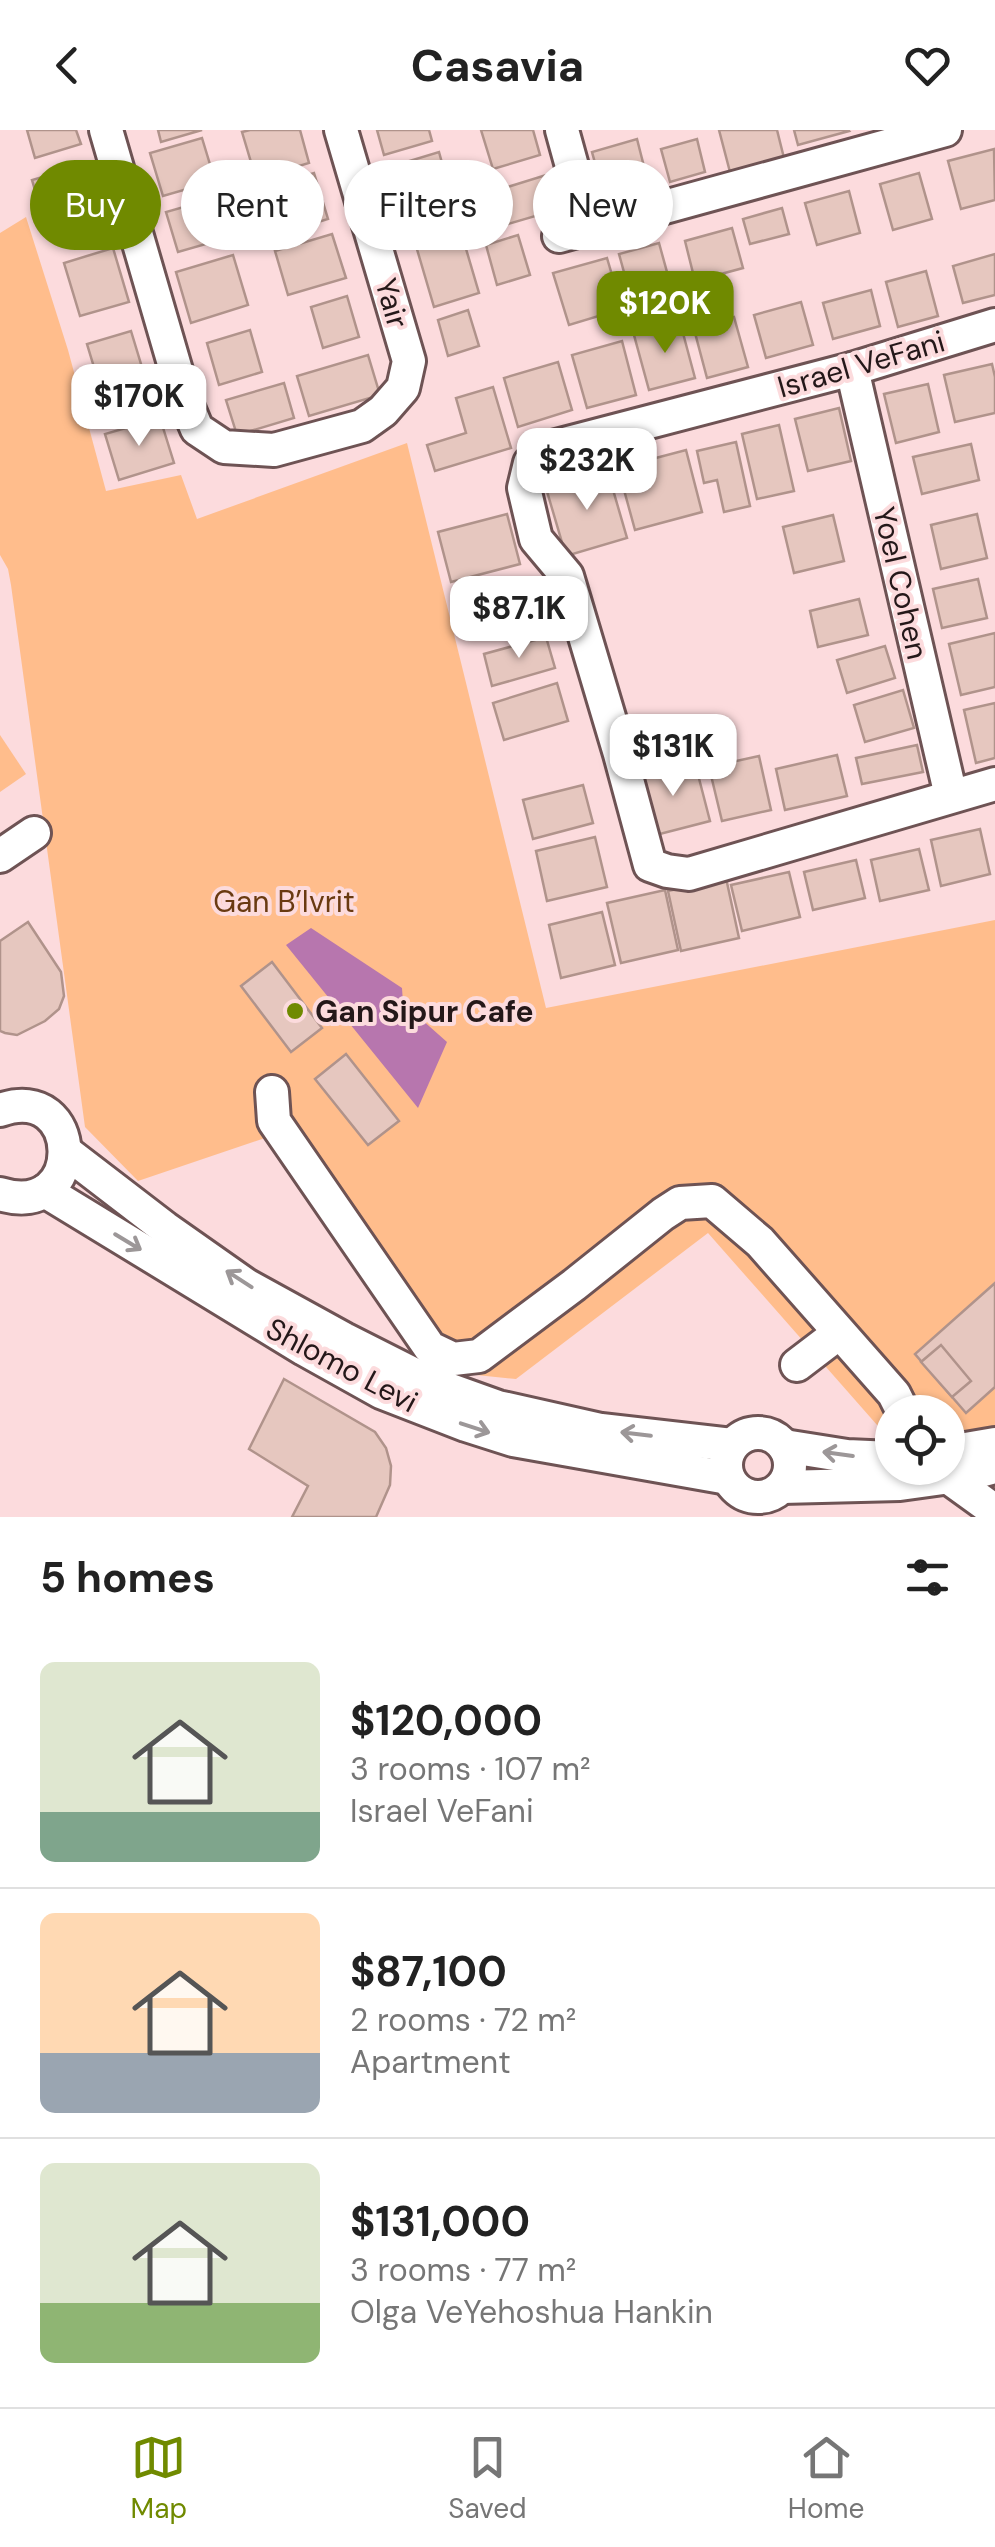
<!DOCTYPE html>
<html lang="en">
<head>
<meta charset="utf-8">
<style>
	:root { --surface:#fff; --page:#f2f2f2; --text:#222; --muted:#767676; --line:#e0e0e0; --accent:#708a00 }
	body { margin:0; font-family:"DM Sans",sans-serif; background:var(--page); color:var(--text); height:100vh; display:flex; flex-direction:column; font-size:38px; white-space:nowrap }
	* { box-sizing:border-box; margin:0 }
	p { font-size:32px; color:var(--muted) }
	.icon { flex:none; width:55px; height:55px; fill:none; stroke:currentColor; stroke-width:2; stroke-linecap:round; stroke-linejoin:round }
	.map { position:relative; height:1387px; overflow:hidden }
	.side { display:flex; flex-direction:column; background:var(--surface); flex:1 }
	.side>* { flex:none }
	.guide { position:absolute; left:30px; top:30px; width:935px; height:90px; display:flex; gap:20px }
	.fabs { position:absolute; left:875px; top:1265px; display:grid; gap:20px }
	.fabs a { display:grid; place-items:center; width:90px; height:90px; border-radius:50%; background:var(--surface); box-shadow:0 2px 8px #0004; font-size:50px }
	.price { position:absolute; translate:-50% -85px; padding:0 22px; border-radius:20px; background:#fff; color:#222; font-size:32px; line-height:65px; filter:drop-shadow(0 2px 5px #0008) }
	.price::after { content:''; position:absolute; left:50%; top:60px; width:30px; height:22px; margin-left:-15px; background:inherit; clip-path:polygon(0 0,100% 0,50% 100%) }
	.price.selected { background:var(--accent); color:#fff }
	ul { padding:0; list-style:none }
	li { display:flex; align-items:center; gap:30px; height:250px; padding:0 40px }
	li+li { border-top:2px solid var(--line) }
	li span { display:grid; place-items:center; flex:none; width:280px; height:200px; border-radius:15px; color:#555 }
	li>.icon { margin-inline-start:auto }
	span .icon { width:120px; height:120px; fill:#fffc; stroke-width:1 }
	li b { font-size:42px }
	h2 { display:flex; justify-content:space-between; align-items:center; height:120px; padding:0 40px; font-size:42px }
	.tag { padding:0 35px; border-radius:45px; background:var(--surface); box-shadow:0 2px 8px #0004; font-size:35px; line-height:90px }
	.tag.selected { background:var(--accent); color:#fff }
	header { display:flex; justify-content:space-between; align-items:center; height:130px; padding:0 40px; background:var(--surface); font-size:45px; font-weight:700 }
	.menu { display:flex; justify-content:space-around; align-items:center; height:140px; border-top:2px solid var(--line); background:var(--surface); font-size:28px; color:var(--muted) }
	.menu a { display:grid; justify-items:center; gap:5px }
	.menu .selected { color:var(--accent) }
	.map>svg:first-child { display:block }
</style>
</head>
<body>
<header><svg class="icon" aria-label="back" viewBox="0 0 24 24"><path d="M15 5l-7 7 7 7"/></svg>Casavia<svg class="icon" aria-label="heart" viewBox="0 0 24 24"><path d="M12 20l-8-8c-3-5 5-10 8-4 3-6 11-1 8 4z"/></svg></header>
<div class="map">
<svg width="995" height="1387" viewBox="0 0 995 1387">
	<rect width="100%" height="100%" fill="#fcdbdd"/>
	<!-- green -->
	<g fill="#ffbd8c">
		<polygon points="26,87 68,220 106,361 181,345 197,389 407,313 546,878 995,790 995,1382 978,1311 948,1312 948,1282 892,1282 892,1312 708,1103 516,1249 438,1241 265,1008 138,1051 85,997 11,455 8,439 0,425 0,103"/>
		<polygon points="0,605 26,644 0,662"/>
	</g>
	<!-- water -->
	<polygon fill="#b776ae" points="311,798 402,858 403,873 447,912 418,978 286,815"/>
	<!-- building -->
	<g fill="#e6c7bf" stroke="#b0938b" stroke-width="2.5">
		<polygon points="27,0 76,0 81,14 35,28"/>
		<polygon points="158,0 202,0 161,12"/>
		<polygon points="250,0 300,0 309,33 256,49 242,2"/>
		<polygon points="377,0 429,0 432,11 384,25"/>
		<polygon points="481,0 533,0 540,25 493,39"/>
		<polygon points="719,0 777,0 784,28 730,42"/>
		<polygon points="794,0 848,0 849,1 798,15"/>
		<polygon points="202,8 215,51 163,66 150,23"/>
		<polygon points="637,9 651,64 607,76 592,22"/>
		<polygon points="697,9 705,42 670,52 661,19"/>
		<polygon points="994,19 995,70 961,79 948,31"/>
		<polygon points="439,22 450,62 408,75 396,35"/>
		<polygon points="80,36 97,95 50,109 32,50"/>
		<polygon points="314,43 328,89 277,105 263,58"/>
		<polygon points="919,43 932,89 893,100 880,54"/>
		<polygon points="546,45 556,80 508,94 498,60"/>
		<polygon points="849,61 860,103 817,115 805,73"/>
		<polygon points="215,68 227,108 178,122 166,82"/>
		<polygon points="782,78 789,104 750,114 743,89"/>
		<polygon points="459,95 479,163 434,177 414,109"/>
		<polygon points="732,98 743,138 695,151 685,111"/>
		<polygon points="332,104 346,148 288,165 275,121"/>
		<polygon points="518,105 530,145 497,155 486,115"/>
		<polygon points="659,113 670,153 630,164 619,124"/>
		<polygon points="113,118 129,172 80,186 64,133"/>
		<polygon points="995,124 995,165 963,173 953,136"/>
		<polygon points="233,125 248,175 191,193 176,142"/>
		<polygon points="607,128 622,179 569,195 553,143"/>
		<polygon points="926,141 938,186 898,197 886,152"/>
		<polygon points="871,160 880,196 833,209 823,173"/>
		<polygon points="347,166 359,207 323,218 311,177"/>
		<polygon points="801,172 813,215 766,228 754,185"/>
		<polygon points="468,180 479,216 448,226 438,190"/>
		<polygon points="734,187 748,237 707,248 694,199"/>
		<polygon points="680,192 695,248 649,260 634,205"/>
		<polygon points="250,200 262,242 219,255 207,213"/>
		<polygon points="131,201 144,244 100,257 87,214"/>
		<polygon points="622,211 636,265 587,278 572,225"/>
		<polygon points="368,225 380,265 309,286 297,246"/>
		<polygon points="558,232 572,280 518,297 504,248"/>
		<polygon points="992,234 995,247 995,283 955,292 944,245"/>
		<polygon points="284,253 294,288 237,305 226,270"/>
		<polygon points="928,254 939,302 896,313 884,264"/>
		<polygon points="493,257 511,318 435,341 427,315 466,303 456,268"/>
		<polygon points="839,278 851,331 808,341 795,289"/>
		<polygon points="160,288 174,333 119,350 105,304"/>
		<polygon points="779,295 794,361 757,369 742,304"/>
		<polygon points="736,312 750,376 724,382 717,350 704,353 697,321"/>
		<polygon points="971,314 979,350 922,364 913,327"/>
		<polygon points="686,320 702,382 635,400 618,338"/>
		<polygon points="607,339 627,408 566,426 546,358"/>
		<polygon points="507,384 520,434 451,452 438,402"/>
		<polygon points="977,384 987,428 941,439 931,395"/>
		<polygon points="833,385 844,431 794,443 783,397"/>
		<polygon points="534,448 545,485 475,505 464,468"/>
		<polygon points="978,449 987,488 942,498 933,459"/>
		<polygon points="859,469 868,505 818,517 810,481"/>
		<polygon points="995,503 995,557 961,565 949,514"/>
		<polygon points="546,507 555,538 492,556 484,524"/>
		<polygon points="885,516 895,548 847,563 837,530"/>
		<polygon points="557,553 568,591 504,610 493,573"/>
		<polygon points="903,560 914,598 865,612 854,575"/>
		<polygon points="995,573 995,628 976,633 964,580"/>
		<polygon points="917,615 923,642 862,654 856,628"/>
		<polygon points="837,625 847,666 785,680 776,639"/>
		<polygon points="759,626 771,680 722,691 709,637"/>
		<polygon points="695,633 710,691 652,706 637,648"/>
		<polygon points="583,655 593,693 533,709 523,670"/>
		<polygon points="980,699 990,744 941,756 931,710"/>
		<polygon points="595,707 607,757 547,771 536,721"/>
		<polygon points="919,719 929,760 880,771 871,730"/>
		<polygon points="856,730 865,768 813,780 804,742"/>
		<polygon points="789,742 800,787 742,801 731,755"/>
		<polygon points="726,748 739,808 681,821 668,761"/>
		<polygon points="665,760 678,820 621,833 607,773"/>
		<polygon points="602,782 615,835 561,848 549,795"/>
		<polygon points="28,792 61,842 64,866 59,879 45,891 17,905 5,903 0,901 0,811"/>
		<polygon points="272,832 322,898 291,922 241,856"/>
		<polygon points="346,924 399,991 368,1015 315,949"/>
		<polygon points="995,1153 995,1257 966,1283 915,1224"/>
		<polygon points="941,1215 971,1251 952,1267 921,1232"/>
		<polygon points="284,1249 375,1302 386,1318 391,1336 390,1355 376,1387 292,1387 308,1356 249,1319"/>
	</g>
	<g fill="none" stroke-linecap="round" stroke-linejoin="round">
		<!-- minor casing -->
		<g stroke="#6e5354" stroke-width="38">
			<g id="minor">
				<polyline points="106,0 184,268 197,299 224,317 274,320 362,296 383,281 403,258 409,231 341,0"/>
				<polyline points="562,0 589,98"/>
				<polyline points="559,106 945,0"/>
				<polyline points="995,195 852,239 553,317 530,333 524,358 536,409 567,446 620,624 650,735 667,741 689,744 995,654"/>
				<polyline points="852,239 951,666"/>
				<polyline points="0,726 34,703"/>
				<polyline points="272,962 274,991 430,1218 453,1229 479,1226 574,1155 663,1084 680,1073 712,1071 760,1112 894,1264 903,1282"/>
				<path d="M0,980c84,-30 88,111 0,84"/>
				<polyline points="66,1022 165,1098 246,1155 344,1209 431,1253 498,1277 601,1300 732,1315"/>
				<polyline points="45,1061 304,1219 381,1262 466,1295 513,1310 728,1348"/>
				<polyline points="797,1235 839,1203"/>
				<circle cx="758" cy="1335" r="32"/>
				<polyline points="784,1316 847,1326 892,1328"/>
				<polyline points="948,1322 995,1314"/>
				<polyline points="948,1347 995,1381"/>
				<polyline points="782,1357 900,1354 965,1345 995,1337"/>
			</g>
		</g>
		<!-- minor -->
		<use href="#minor" stroke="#fff" stroke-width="32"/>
	</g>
	<!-- one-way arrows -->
	<defs><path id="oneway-shaft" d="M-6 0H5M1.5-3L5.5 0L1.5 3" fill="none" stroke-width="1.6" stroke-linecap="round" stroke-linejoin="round" transform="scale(2.5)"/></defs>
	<g stroke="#9c9798">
		<use href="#oneway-shaft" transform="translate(128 1112) rotate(31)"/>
		<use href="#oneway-shaft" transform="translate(239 1149) rotate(-147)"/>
		<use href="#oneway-shaft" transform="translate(475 1298) rotate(18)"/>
		<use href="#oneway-shaft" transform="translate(636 1304) rotate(-173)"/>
		<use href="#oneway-shaft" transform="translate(838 1324) rotate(-172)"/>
	</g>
	<!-- markers -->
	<circle fill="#708a00" stroke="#fcdbdd" stroke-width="4" cx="295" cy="881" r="10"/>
	<g text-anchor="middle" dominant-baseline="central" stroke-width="8" stroke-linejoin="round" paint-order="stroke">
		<!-- street labels -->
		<g font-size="30" fill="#241819" stroke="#fcdbdd">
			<text transform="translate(392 173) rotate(74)">Yair</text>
			<text transform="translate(861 234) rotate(-16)">Israel VeFani</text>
			<text transform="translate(901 453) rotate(77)">Yoel Cohen</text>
			<text transform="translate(342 1235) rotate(28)">Shlomo Levi</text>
		</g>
		<!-- park labels -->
		<g font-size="30" fill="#693a11" stroke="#fcdbdd">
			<text x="284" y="771">Gan B’Ivrit</text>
		</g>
		<!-- poi labels -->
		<g font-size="30" font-weight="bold" fill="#241819" stroke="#fcdbdd" text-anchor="start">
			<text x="315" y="881">Gan Sipur Cafe</text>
		</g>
	</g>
</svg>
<div class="fabs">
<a><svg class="icon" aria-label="locate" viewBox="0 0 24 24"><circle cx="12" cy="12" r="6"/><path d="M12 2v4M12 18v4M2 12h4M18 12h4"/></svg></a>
</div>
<b class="price selected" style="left:665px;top:226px">$120K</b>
<b class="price" style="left:139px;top:319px">$170K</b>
<b class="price" style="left:587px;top:383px">$232K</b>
<b class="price" style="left:519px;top:531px">$87.1K</b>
<b class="price" style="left:673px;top:669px">$131K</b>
<div class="guide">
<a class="tag selected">Buy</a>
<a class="tag">Rent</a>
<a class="tag">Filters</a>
<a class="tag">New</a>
</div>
</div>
<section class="side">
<h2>5 homes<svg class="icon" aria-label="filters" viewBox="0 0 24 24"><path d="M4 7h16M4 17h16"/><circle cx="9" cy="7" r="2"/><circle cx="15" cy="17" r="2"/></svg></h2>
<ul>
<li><span style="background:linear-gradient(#dfe7d0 75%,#7fa58c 0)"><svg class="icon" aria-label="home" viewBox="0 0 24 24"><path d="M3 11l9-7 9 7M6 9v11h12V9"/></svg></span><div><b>$120,000</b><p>3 rooms · 107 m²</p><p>Israel VeFani</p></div></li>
<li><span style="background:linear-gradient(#ffd9b3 70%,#9aa5b1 0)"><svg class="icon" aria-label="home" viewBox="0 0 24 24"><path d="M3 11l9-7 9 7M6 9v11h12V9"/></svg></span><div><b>$87,100</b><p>2 rooms · 72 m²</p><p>Apartment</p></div></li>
<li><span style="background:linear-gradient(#dfe7d0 70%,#8fb573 0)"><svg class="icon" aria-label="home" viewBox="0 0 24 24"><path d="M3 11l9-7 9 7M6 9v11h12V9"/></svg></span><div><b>$131,000</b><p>3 rooms · 77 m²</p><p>Olga VeYehoshua Hankin</p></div></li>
</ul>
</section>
<nav class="menu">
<a class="selected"><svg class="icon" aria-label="map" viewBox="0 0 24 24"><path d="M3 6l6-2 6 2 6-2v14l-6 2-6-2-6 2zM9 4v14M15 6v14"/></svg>Map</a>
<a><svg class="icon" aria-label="saved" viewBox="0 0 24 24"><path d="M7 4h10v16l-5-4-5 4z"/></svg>Saved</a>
<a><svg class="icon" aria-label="home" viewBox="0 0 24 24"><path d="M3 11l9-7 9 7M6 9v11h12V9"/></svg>Home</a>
</nav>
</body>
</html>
